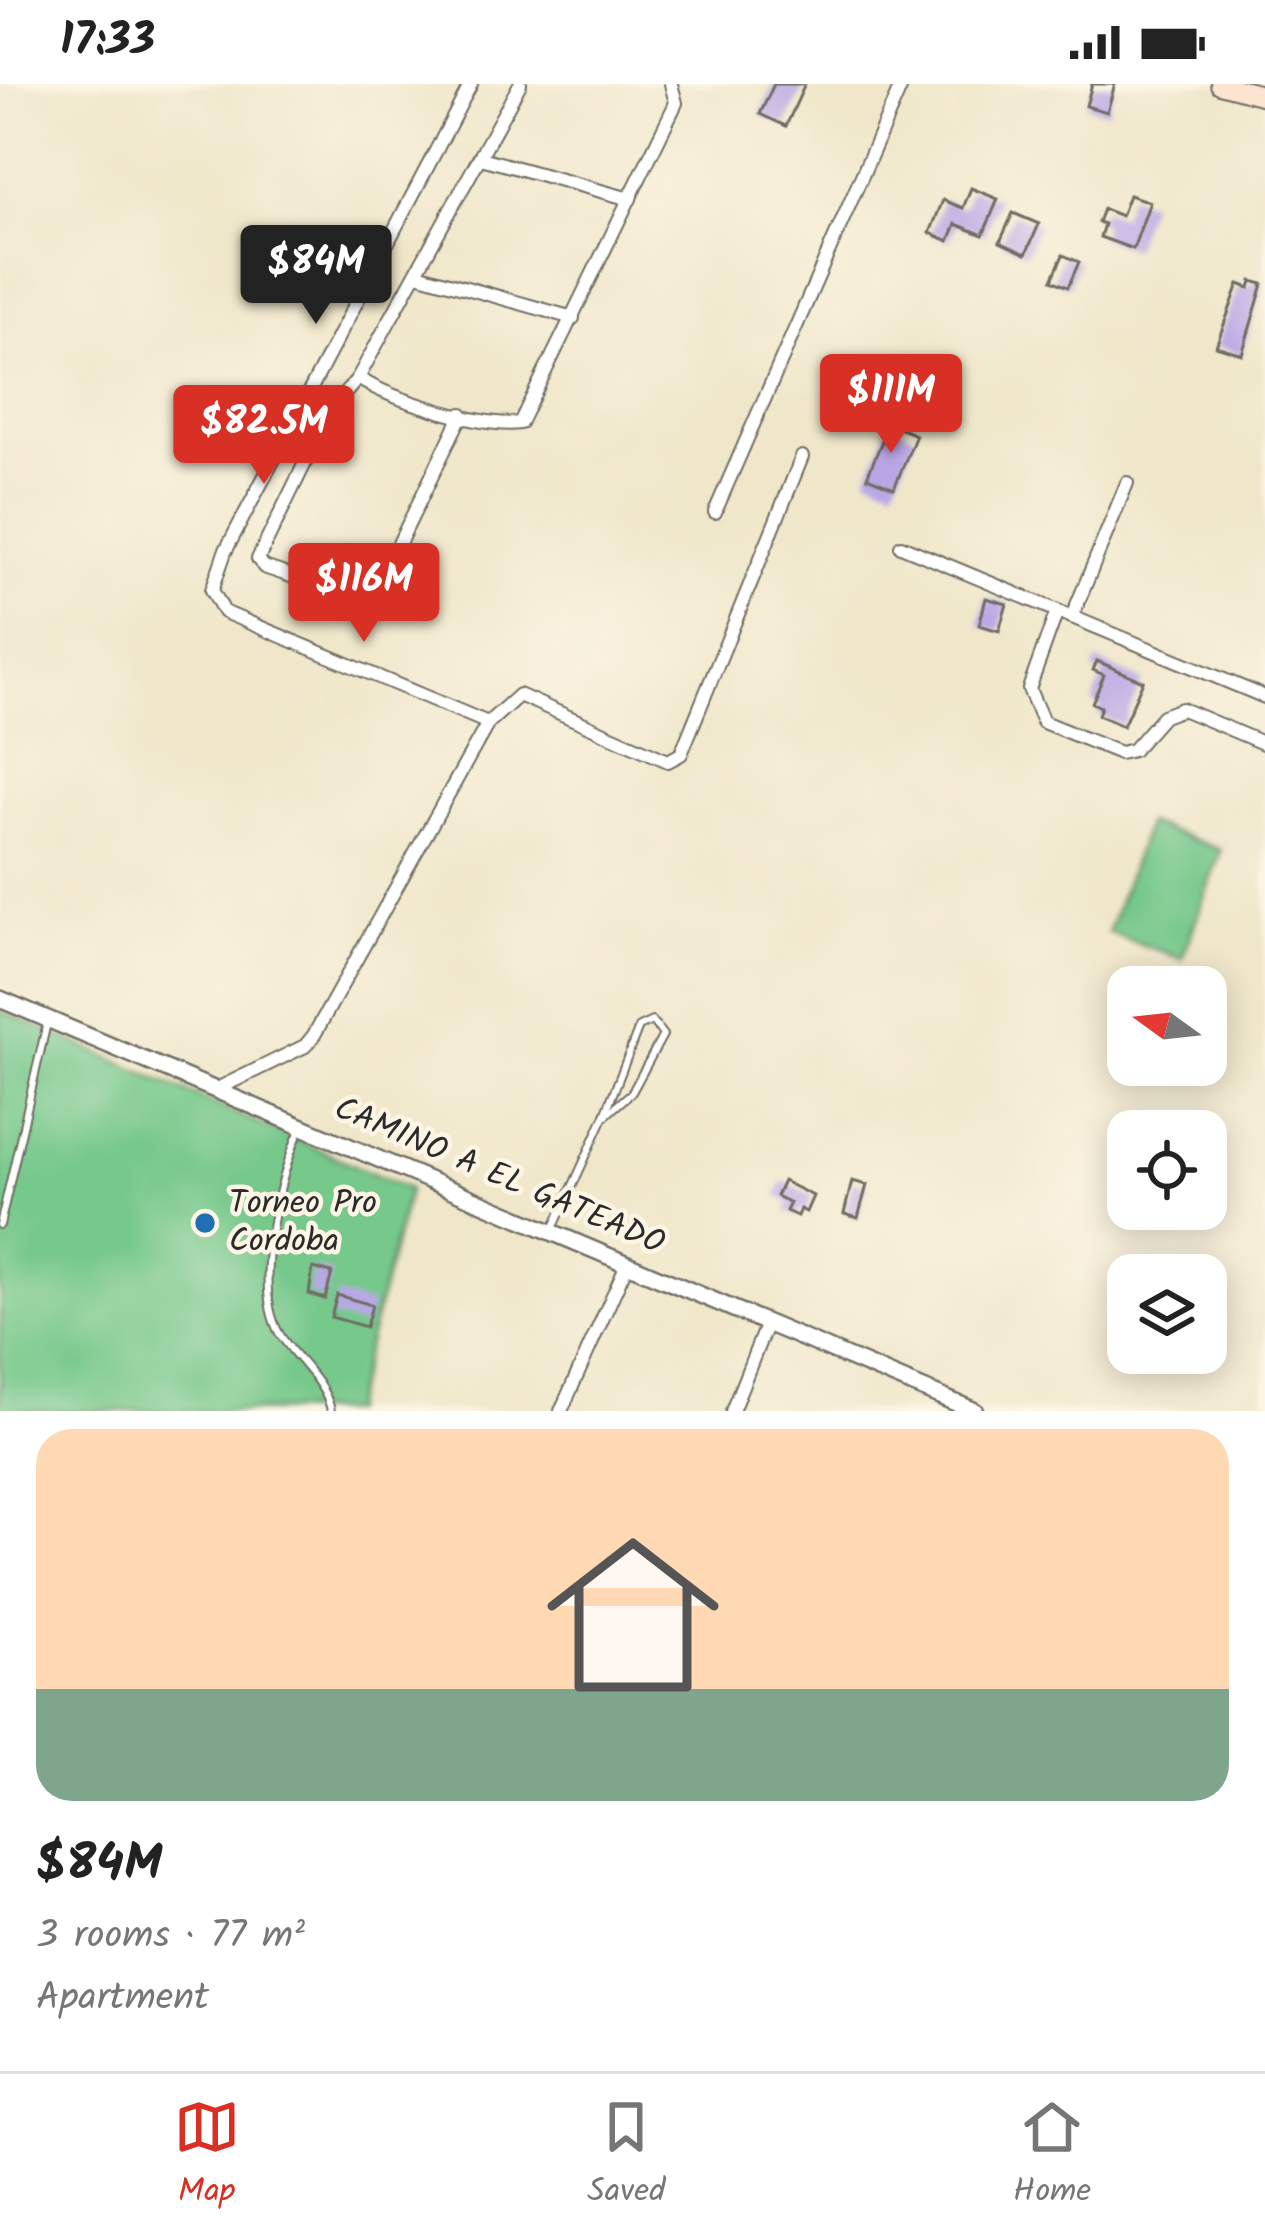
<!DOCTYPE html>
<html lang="en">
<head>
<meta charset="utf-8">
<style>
	:root { --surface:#fff; --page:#f2f2f2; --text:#222; --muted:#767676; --line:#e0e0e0; --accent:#d93025 }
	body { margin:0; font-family:Kalam,sans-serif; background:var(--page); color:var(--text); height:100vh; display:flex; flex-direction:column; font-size:45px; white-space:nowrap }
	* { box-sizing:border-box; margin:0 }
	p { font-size:39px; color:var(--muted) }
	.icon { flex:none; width:66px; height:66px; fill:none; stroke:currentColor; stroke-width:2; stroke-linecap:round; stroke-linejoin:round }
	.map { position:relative; height:1327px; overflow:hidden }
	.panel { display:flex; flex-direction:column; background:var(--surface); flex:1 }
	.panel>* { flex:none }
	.needle { width:78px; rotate:285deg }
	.fabs { position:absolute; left:1107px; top:882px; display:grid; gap:24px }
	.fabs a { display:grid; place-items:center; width:120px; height:120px; border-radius:24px; background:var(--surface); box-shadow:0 6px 30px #0003; font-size:60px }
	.price { position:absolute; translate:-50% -102px; padding:0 27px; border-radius:12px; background:var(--accent); color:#fff; font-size:39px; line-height:78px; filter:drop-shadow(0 3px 6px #0008) }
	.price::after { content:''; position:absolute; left:50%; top:72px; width:36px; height:27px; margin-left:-18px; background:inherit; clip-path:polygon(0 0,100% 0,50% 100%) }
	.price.on { background:#222; color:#fff }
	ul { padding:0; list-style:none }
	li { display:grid; align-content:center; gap:24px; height:636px; padding:0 36px }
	li span { display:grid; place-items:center; height:372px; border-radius:36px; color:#555 }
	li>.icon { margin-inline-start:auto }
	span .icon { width:216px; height:216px; fill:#fffc; stroke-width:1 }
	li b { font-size:51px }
	.status { display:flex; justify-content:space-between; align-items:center; height:84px; padding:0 60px; background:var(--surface); direction:ltr }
	.status svg { height:33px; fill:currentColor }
	.dock { display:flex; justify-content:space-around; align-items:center; height:168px; border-top:3px solid var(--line); background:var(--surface); font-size:33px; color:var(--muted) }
	.dock a { display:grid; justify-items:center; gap:6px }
	.dock .on { color:var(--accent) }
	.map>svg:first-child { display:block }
</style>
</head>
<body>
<div class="status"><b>17:33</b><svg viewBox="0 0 49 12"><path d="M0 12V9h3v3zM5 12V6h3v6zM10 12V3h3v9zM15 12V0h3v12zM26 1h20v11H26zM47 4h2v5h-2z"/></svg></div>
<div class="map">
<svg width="1265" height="1327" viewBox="0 0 1265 1327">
	<rect width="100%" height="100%" fill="#fcf5e5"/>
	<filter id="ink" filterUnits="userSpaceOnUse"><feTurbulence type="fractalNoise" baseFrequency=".00833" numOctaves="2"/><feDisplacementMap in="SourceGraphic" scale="24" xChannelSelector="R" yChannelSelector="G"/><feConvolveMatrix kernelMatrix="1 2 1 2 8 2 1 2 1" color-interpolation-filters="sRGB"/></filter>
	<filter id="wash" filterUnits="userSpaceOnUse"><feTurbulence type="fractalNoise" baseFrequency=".004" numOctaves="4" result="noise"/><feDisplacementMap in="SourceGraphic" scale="48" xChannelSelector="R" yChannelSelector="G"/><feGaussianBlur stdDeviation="2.7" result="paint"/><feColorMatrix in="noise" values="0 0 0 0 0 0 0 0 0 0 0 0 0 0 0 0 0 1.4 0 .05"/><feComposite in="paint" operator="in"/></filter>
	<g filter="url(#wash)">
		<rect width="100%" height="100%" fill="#f0e7ca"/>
		<!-- green -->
		<g fill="#76c88b" stroke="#507a5b" stroke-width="3">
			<polygon points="1147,739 1221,766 1182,875 1108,848"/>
			<polygon points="0,926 409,1105 350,1327 0,1327"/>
		</g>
		<g id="blocks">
			<!-- building -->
			<g fill="#b9a7e5">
				<polygon points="774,0 805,0 786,42 760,30"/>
				<polygon points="1092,0 1115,0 1107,28 1086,22"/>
				<polygon points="971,104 998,115 983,151 956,140 949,157 930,149 943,116 963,124"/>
				<polygon points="1129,111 1150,118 1133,165 1100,153 1104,140 1098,138 1103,125 1121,132"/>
				<polygon points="1013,129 1039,140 1026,170 1000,158"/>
				<polygon points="1063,171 1079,178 1068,203 1052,196"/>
				<polygon points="1252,197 1263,200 1242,270 1216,262 1239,200 1250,204"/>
				<polygon points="889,340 916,351 894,404 867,393"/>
				<polygon points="986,514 1007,520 999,547 979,541"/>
				<polygon points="1097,577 1143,597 1123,642 1098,631 1101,623 1092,619 1104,591 1093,586"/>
				<polygon points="783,1097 813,1112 806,1128 800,1125 797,1132 786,1127 790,1119 776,1112"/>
				<polygon points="852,1097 867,1101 858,1134 844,1130"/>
				<polygon points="313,1184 332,1189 325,1215 309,1210"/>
				<polygon points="337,1211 372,1221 366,1243 331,1233"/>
			</g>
		</g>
	</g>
	<g filter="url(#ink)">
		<use href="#blocks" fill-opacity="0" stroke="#706d63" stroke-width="3"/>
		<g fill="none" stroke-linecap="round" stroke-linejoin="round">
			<!-- service casing -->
			<g stroke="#706d63" stroke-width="10">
				<g id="service">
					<path d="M300,1046c-21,47 -48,155 -21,203 15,25 47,49 52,78"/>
					<polyline points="0,1141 47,939"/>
					<polyline points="553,1145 604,1033 632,1008 663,951 652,937 639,943 604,1033"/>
				</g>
			</g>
			<!-- minor casing -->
			<g stroke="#706d63" stroke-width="16">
				<g id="minor">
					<polyline points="471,0 225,468 212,506 224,528 488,639"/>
					<polyline points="481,74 630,115"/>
					<polyline points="417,190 573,234"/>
					<path d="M358,294c32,21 124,50 162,45l156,-320 -5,-19"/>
					<polyline points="462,330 370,519 264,483 258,475 331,326 358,294 520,0"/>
					<polyline points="715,428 902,0"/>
					<polyline points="901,462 1265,613"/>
					<polyline points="1057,527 1029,605 1043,638 1120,669 1133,666 1163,632 1182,625 1265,660"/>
					<polyline points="1072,533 1127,399"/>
					<polyline points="215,1006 305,962 314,951 488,639 519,611 668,677 681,670 802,373"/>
					<polyline points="561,1327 627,1180"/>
					<polyline points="732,1327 767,1239"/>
				</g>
			</g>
			<!-- tertiary casing -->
			<g stroke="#706d63" stroke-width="20">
				<polyline id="tertiary" points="0,915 975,1327"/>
			</g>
			<!-- secondary casing -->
			<g stroke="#706d63" stroke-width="22">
				<polyline id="secondary" points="1220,0 1265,12"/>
			</g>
			<!-- service -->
			<use href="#service" stroke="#fff" stroke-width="6"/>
			<!-- minor -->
			<use href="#minor" stroke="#fff" stroke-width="12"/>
			<!-- tertiary -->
			<use href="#tertiary" stroke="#fff" stroke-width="15"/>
			<!-- secondary -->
			<use href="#secondary" stroke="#fde4d1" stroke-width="18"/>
		</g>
	</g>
	<!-- markers -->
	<circle fill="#1f6fb2" stroke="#fcf5e5" stroke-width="4.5" cx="205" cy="1139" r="12"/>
	<g text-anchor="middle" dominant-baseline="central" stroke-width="9" stroke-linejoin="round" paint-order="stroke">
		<!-- street labels -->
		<g font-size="33" fill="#2b2b2b" stroke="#fcf5e5">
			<text transform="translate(499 1093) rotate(23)">CAMINO A EL GATEADO</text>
		</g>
		<!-- poi labels -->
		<g font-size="33" fill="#2b2b2b" stroke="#fcf5e5" text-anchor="start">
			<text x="229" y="1120">Torneo Pro<tspan x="229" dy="38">Cordoba</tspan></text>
		</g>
	</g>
</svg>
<div class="fabs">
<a><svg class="needle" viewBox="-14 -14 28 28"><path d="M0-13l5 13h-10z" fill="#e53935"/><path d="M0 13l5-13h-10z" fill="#767676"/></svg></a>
<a><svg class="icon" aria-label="locate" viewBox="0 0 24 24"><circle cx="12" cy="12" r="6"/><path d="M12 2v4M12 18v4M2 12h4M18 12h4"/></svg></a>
<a><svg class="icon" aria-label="layers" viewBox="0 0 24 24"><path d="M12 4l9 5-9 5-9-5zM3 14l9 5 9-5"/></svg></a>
</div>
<b class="price on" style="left:316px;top:243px">$84M</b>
<b class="price" style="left:891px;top:372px">$111M</b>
<b class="price" style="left:264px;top:403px">$82.5M</b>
<b class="price" style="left:364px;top:561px">$116M</b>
</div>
<section class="panel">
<ul>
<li><span style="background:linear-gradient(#ffd9b3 70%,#7fa58c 0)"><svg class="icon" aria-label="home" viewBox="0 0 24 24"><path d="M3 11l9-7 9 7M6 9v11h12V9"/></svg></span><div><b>$84M</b><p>3 rooms · 77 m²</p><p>Apartment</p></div></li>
</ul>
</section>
<nav class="dock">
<a class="on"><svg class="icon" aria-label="map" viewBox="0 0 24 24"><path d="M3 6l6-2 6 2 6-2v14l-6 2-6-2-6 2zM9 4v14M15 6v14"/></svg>Map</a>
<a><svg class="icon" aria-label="saved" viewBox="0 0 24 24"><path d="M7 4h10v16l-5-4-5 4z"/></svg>Saved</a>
<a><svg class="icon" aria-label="home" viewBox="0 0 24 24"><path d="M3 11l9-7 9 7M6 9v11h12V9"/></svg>Home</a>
</nav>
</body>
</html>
